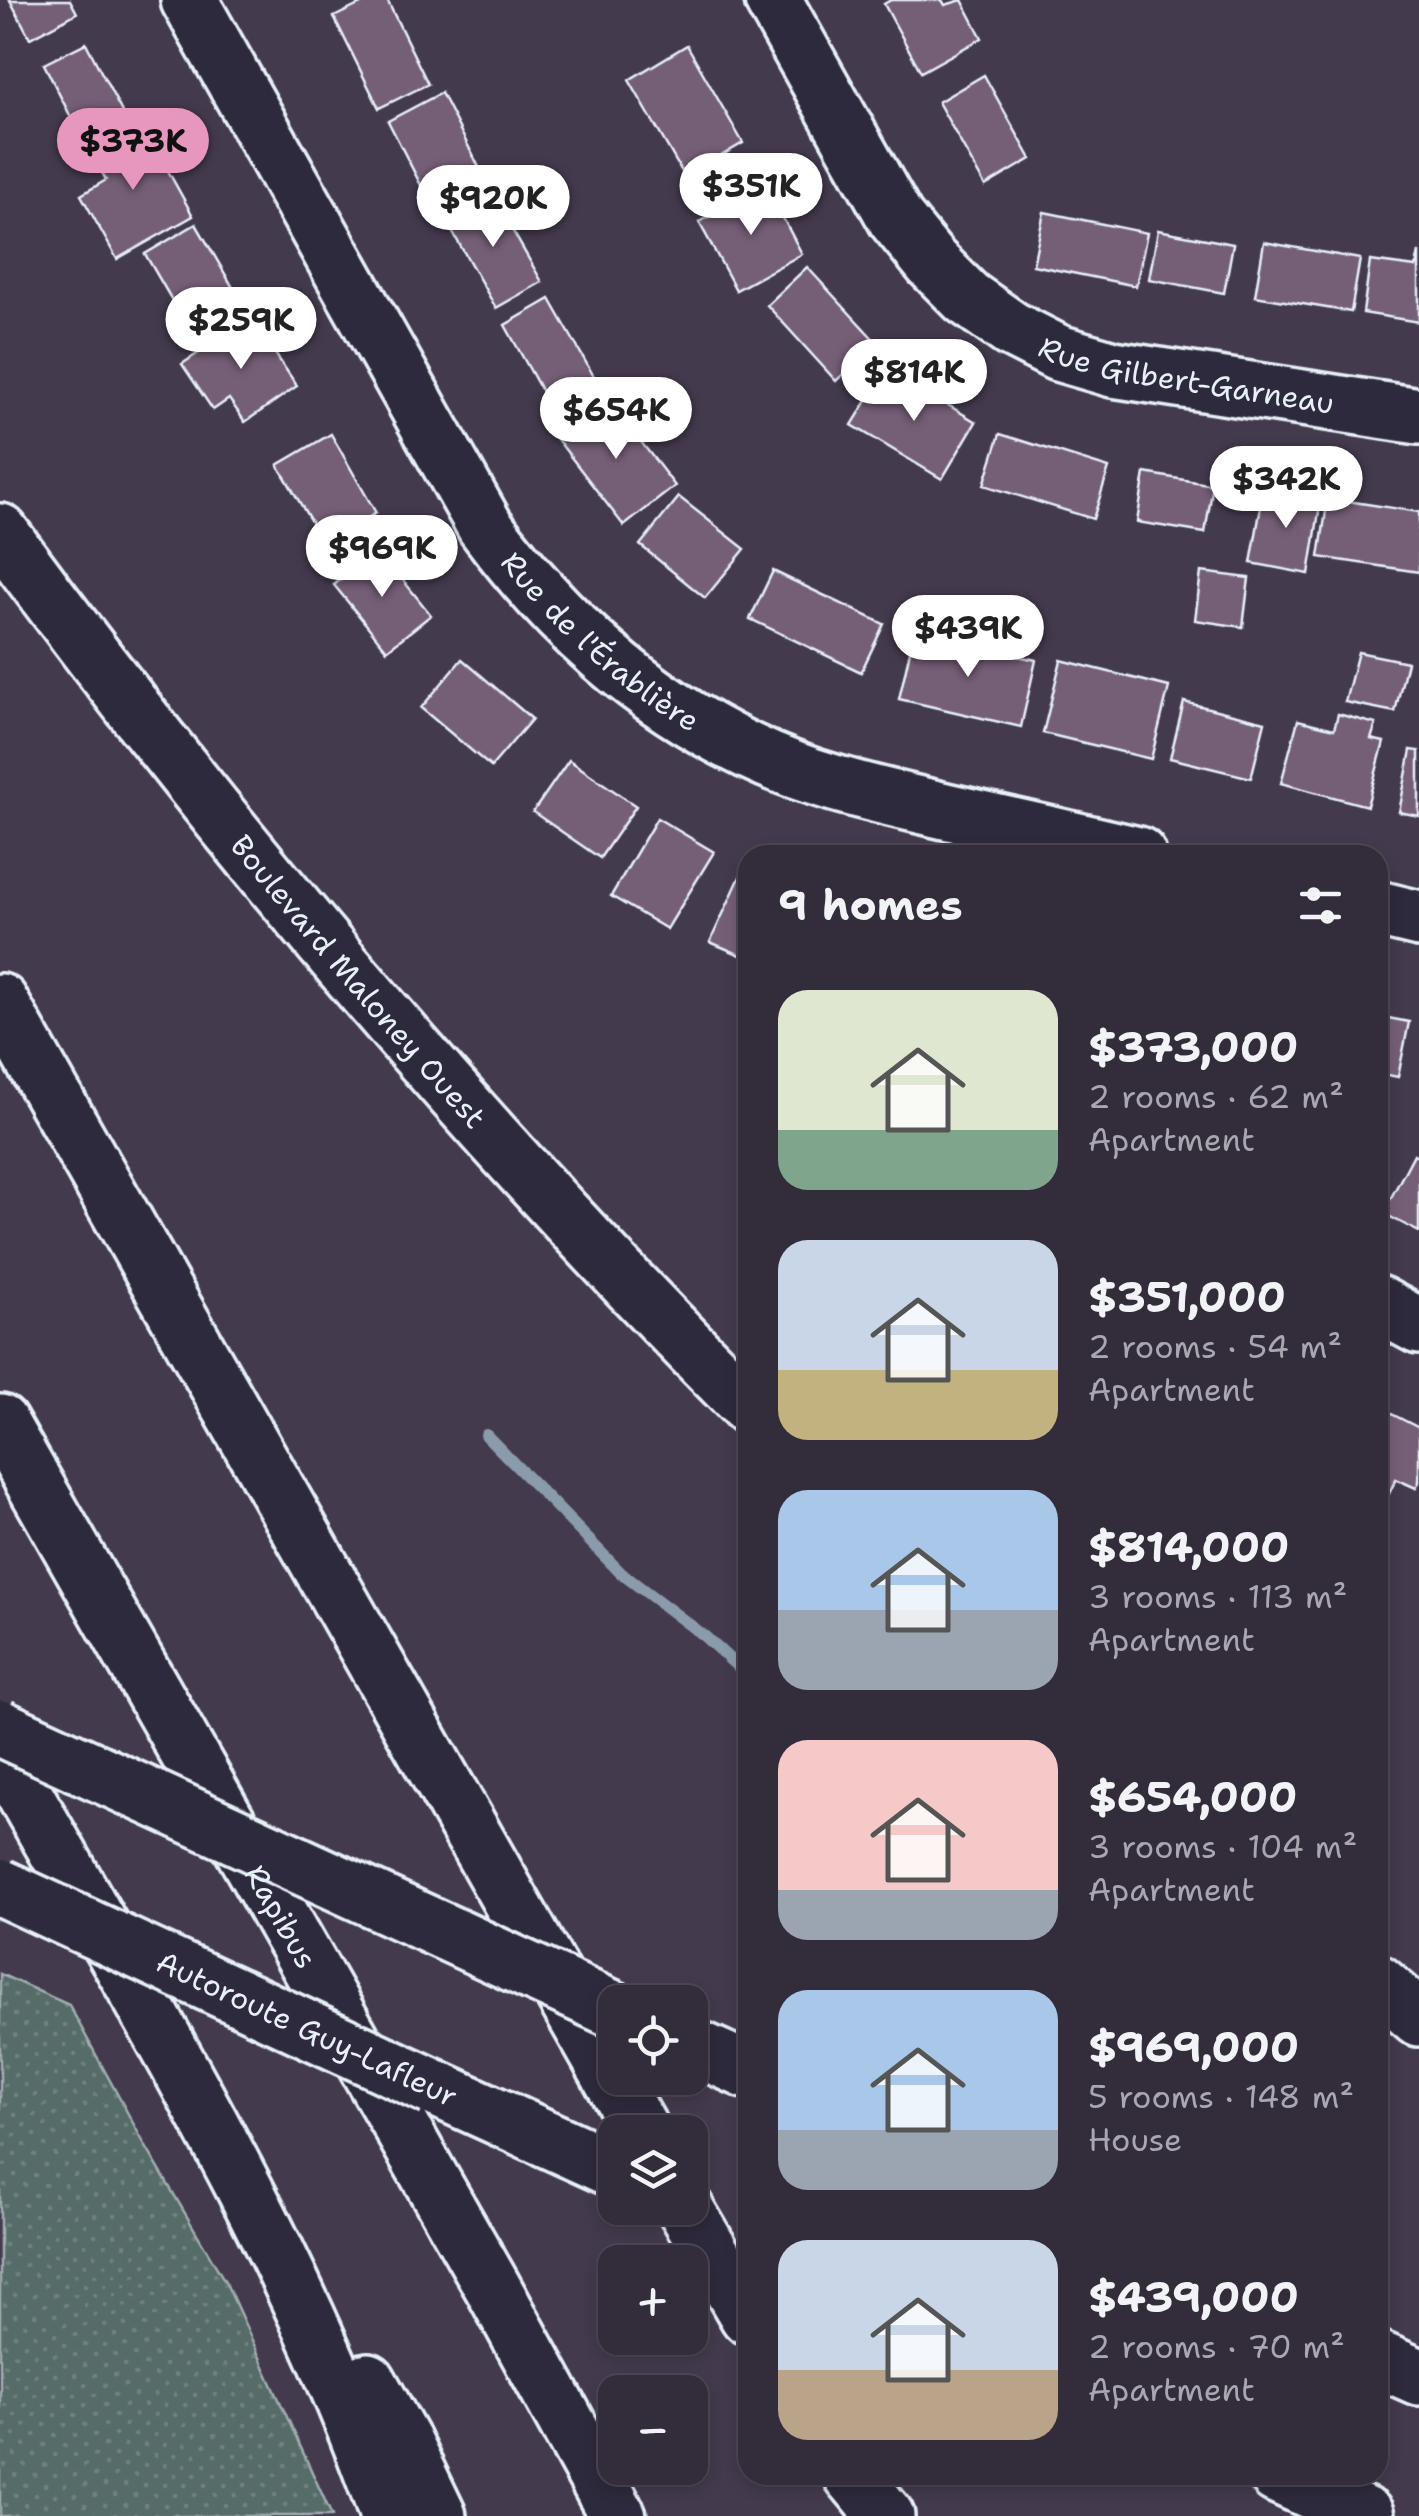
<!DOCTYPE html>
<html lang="en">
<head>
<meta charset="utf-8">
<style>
	:root { --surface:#332c3a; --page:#3b3442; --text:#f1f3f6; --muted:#a9a7af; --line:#4e4854; --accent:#e797bd }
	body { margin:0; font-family:"Shantell Sans",sans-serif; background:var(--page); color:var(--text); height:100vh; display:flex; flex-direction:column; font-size:38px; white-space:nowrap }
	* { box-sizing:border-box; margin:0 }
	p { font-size:32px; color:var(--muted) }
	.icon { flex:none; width:55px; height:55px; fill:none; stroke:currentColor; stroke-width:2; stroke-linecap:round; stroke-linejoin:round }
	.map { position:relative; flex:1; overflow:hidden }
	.side { position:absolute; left:738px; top:845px; width:650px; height:1640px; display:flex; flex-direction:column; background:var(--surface); border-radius:30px; box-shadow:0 5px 15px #0003,0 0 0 2px var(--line) }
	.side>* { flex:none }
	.controls { position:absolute; left:598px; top:1985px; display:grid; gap:20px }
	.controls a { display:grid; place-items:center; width:110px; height:110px; border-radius:20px; background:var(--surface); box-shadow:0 5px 15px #0003,0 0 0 2px var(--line); font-size:50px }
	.price { position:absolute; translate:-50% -85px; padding:0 22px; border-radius:35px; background:#fff; color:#222; font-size:32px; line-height:65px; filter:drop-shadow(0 2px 5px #0008) }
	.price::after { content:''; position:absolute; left:50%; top:60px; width:30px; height:22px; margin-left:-15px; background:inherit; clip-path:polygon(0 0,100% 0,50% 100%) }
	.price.current { background:var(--accent); color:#111 }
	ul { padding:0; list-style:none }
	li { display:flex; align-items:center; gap:30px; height:250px; padding:0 40px }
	li span { display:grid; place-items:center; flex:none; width:280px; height:200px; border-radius:30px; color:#555 }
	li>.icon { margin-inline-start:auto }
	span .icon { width:120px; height:120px; fill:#fffc; stroke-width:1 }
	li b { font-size:42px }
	h2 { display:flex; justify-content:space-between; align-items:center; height:120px; padding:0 40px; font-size:42px }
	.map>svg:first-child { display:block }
</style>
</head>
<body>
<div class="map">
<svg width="1419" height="2516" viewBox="0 0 1419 2516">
	<defs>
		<pattern id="grass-dots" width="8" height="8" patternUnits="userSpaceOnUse" patternTransform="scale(2.5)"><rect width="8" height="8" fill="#576c67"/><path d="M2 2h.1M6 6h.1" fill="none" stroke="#6f817e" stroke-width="1.8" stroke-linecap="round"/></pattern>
	</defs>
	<rect width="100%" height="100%" fill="#443a4e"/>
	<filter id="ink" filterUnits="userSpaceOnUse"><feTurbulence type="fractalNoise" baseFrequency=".01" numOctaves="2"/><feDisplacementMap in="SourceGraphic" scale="20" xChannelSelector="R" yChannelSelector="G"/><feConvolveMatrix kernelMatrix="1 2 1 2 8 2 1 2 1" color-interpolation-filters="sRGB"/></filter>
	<g filter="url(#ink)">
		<!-- grass -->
		<polygon fill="url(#grass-dots)" stroke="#a0aeb0" stroke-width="2.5" points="0,1974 69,2005 146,2147 226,2283 332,2516 0,2516"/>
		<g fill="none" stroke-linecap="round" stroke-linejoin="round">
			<!-- stream -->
			<polyline stroke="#8a9cab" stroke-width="12" points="486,1435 621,1573 703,1635 748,1676"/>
		</g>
		<!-- building -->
		<g fill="#745f77" stroke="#e8f1f8" stroke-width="2.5">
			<polygon points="10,0 70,0 77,13 30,38"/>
			<polygon points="369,0 387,0 428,84 379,108 334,17"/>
			<polygon points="891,0 942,0 945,5 962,0 982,38 921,72 884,4"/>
			<polygon points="86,43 125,118 82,139 44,64"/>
			<polygon points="687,45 743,143 685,177 629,80"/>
			<polygon points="984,75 1031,159 985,186 938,102"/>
			<polygon points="441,93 480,169 427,197 388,121"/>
			<polygon points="132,123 150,155 157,151 193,216 117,259 81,195 106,180 89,148"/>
			<polygon points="766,186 802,254 736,290 699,222"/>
			<polygon points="491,193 542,282 496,308 445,219"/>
			<polygon points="1044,212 1147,233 1136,286 1033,265"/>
			<polygon points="196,224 235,291 184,321 145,254"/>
			<polygon points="1158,230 1233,244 1224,293 1149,279"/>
			<polygon points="1264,242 1360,259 1351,312 1255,296"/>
			<polygon points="1419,252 1419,322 1363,313 1370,261 1416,267"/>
			<polygon points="807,267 877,343 836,381 767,305"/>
			<polygon points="550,299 601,389 555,415 505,325"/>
			<polygon points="251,318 297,386 245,422 229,399 213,410 182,364"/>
			<polygon points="887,368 976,422 942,479 852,425"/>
			<polygon points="608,399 675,486 624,526 557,439"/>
			<polygon points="331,434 376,513 324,544 278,465"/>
			<polygon points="1000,434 1109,468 1093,519 984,485"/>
			<polygon points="1145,473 1213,485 1205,533 1137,522"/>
			<polygon points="1264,489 1321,499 1309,574 1251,563"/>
			<polygon points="679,497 745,549 705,598 640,545"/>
			<polygon points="1328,498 1419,512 1419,572 1319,557"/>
			<polygon points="378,549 431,615 387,650 334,585"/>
			<polygon points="773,571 884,624 861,672 750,619"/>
			<polygon points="1201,572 1249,578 1243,627 1195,620"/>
			<polygon points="914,633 1036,660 1021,727 899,699"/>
			<polygon points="1358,652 1407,662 1395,712 1345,702"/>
			<polygon points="462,659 532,719 491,767 421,708"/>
			<polygon points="1061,660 1169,687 1151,759 1043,733"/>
			<polygon points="1184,702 1265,722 1251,778 1170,758"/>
			<polygon points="1338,714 1376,724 1371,739 1384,742 1367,806 1281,783 1298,720 1334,729"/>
			<polygon points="1411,750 1419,751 1419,816 1399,812"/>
			<polygon points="569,760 636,806 600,858 533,812"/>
			<polygon points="657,818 714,852 667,929 611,896"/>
			<polygon points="746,864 748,864 748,958 710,942"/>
			<polygon points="1378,1016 1409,1022 1398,1077 1378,1073"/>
			<polygon points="1414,1154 1419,1157 1419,1232 1383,1213"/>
			<polygon points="1378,1407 1419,1428 1419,1482 1416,1488 1396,1479 1384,1504 1378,1501"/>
		</g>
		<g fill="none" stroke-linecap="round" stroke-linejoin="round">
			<!-- minor casing -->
			<g stroke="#e8f1f8" stroke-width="62">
				<g id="minor">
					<path id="s1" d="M189,0l296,526c71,96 155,173 264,225 62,30 129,44 196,60 64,14 129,29 193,44"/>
					<path id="s2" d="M773,0l123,219 35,43 36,36 44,31 47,24 55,16 306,47"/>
					<polyline points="1378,909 1419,919"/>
					<polyline points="1378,1304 1419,1326"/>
					<path id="s3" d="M0,1423l492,863 126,230"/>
					<path d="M0,1751c141,250 293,493 388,765"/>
					<polyline points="368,2381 402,2441 438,2516"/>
				</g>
			</g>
			<!-- highway casing -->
			<g stroke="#e8f1f8" stroke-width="62">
				<g id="highway">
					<path id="s4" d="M0,532c227,308 477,603 748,874"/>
					<polyline points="0,1002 642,2132"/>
					<polyline points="1378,1983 1419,2018"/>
					<polyline points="690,2045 748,2071"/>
					<polyline points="433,2087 615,2170"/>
					<polyline points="685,2208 748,2316"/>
					<polyline points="1378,2359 1419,2377"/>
					<polyline points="852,2475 886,2516"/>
					<polyline points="1277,2475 1366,2516"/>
				</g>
			</g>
			<!-- minor -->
			<use href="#minor" stroke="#2f2a3d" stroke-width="55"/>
			<!-- highway -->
			<use href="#highway" stroke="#2f2a3d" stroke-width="55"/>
			<!-- highway-bridge casing -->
			<g stroke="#e8f1f8" stroke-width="62" stroke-linecap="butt">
				<g id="highway-bridge">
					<polyline points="0,1728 615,2010"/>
					<polyline points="0,1887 433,2087"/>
				</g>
			</g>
			<!-- highway-bridge -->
			<use href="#highway-bridge" stroke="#2f2a3d" stroke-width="55"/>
		</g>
	</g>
	<g text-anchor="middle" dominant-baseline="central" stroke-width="8" stroke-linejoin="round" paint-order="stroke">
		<!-- street labels -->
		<g font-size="30" fill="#e8f1f8" stroke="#2f2a3d">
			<text stroke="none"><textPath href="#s2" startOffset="595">Rue Gilbert-Garneau</textPath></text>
			<text stroke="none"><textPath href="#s1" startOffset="768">Rue de l'Érablière</textPath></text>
			<text stroke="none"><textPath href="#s4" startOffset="575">Boulevard Maloney Ouest</textPath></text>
			<text stroke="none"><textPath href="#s3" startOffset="568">Rapibus</textPath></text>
			<text transform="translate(307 2029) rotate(25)">Autoroute Guy-Lafleur</text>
		</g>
	</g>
</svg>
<div class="controls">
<a><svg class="icon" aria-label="locate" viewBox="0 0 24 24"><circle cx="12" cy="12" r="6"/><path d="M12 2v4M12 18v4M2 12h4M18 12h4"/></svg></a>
<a><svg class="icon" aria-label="layers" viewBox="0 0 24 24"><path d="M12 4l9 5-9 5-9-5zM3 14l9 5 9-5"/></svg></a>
<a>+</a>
<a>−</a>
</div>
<b class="price current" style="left:133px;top:193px">$373K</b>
<b class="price" style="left:751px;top:238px">$351K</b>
<b class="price" style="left:493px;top:250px">$920K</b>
<b class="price" style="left:241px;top:372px">$259K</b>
<b class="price" style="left:914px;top:424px">$814K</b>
<b class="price" style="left:616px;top:462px">$654K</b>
<b class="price" style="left:1286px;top:531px">$342K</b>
<b class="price" style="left:382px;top:600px">$969K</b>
<b class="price" style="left:968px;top:680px">$439K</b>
<section class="side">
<h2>9 homes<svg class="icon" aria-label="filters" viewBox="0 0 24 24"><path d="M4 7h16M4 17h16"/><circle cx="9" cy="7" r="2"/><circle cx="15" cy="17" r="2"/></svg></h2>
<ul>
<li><span style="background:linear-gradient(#dfe7d0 70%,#7fa58c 0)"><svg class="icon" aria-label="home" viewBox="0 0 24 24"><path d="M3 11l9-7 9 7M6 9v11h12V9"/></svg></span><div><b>$373,000</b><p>2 rooms · 62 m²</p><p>Apartment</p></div></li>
<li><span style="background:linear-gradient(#c9d6e8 65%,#c2b280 0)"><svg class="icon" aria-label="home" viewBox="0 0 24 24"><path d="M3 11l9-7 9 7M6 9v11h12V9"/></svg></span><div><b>$351,000</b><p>2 rooms · 54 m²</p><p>Apartment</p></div></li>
<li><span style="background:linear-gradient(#a9c7e8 60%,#9aa5b1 0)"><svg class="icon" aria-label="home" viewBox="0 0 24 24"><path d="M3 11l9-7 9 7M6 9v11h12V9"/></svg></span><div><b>$814,000</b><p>3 rooms · 113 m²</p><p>Apartment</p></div></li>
<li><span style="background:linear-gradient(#f6c9c9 75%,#9aa5b1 0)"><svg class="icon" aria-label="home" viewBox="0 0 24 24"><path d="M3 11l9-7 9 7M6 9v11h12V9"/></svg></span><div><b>$654,000</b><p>3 rooms · 104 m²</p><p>Apartment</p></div></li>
<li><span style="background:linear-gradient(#a9c7e8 70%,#9aa5b1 0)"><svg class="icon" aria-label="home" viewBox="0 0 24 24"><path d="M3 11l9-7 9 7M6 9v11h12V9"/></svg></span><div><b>$969,000</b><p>5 rooms · 148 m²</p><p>House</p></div></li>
<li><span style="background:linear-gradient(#c9d6e8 65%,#b9a48a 0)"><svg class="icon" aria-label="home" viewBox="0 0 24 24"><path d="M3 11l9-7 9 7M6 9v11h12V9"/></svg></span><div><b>$439,000</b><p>2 rooms · 70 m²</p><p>Apartment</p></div></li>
</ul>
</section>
</div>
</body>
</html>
